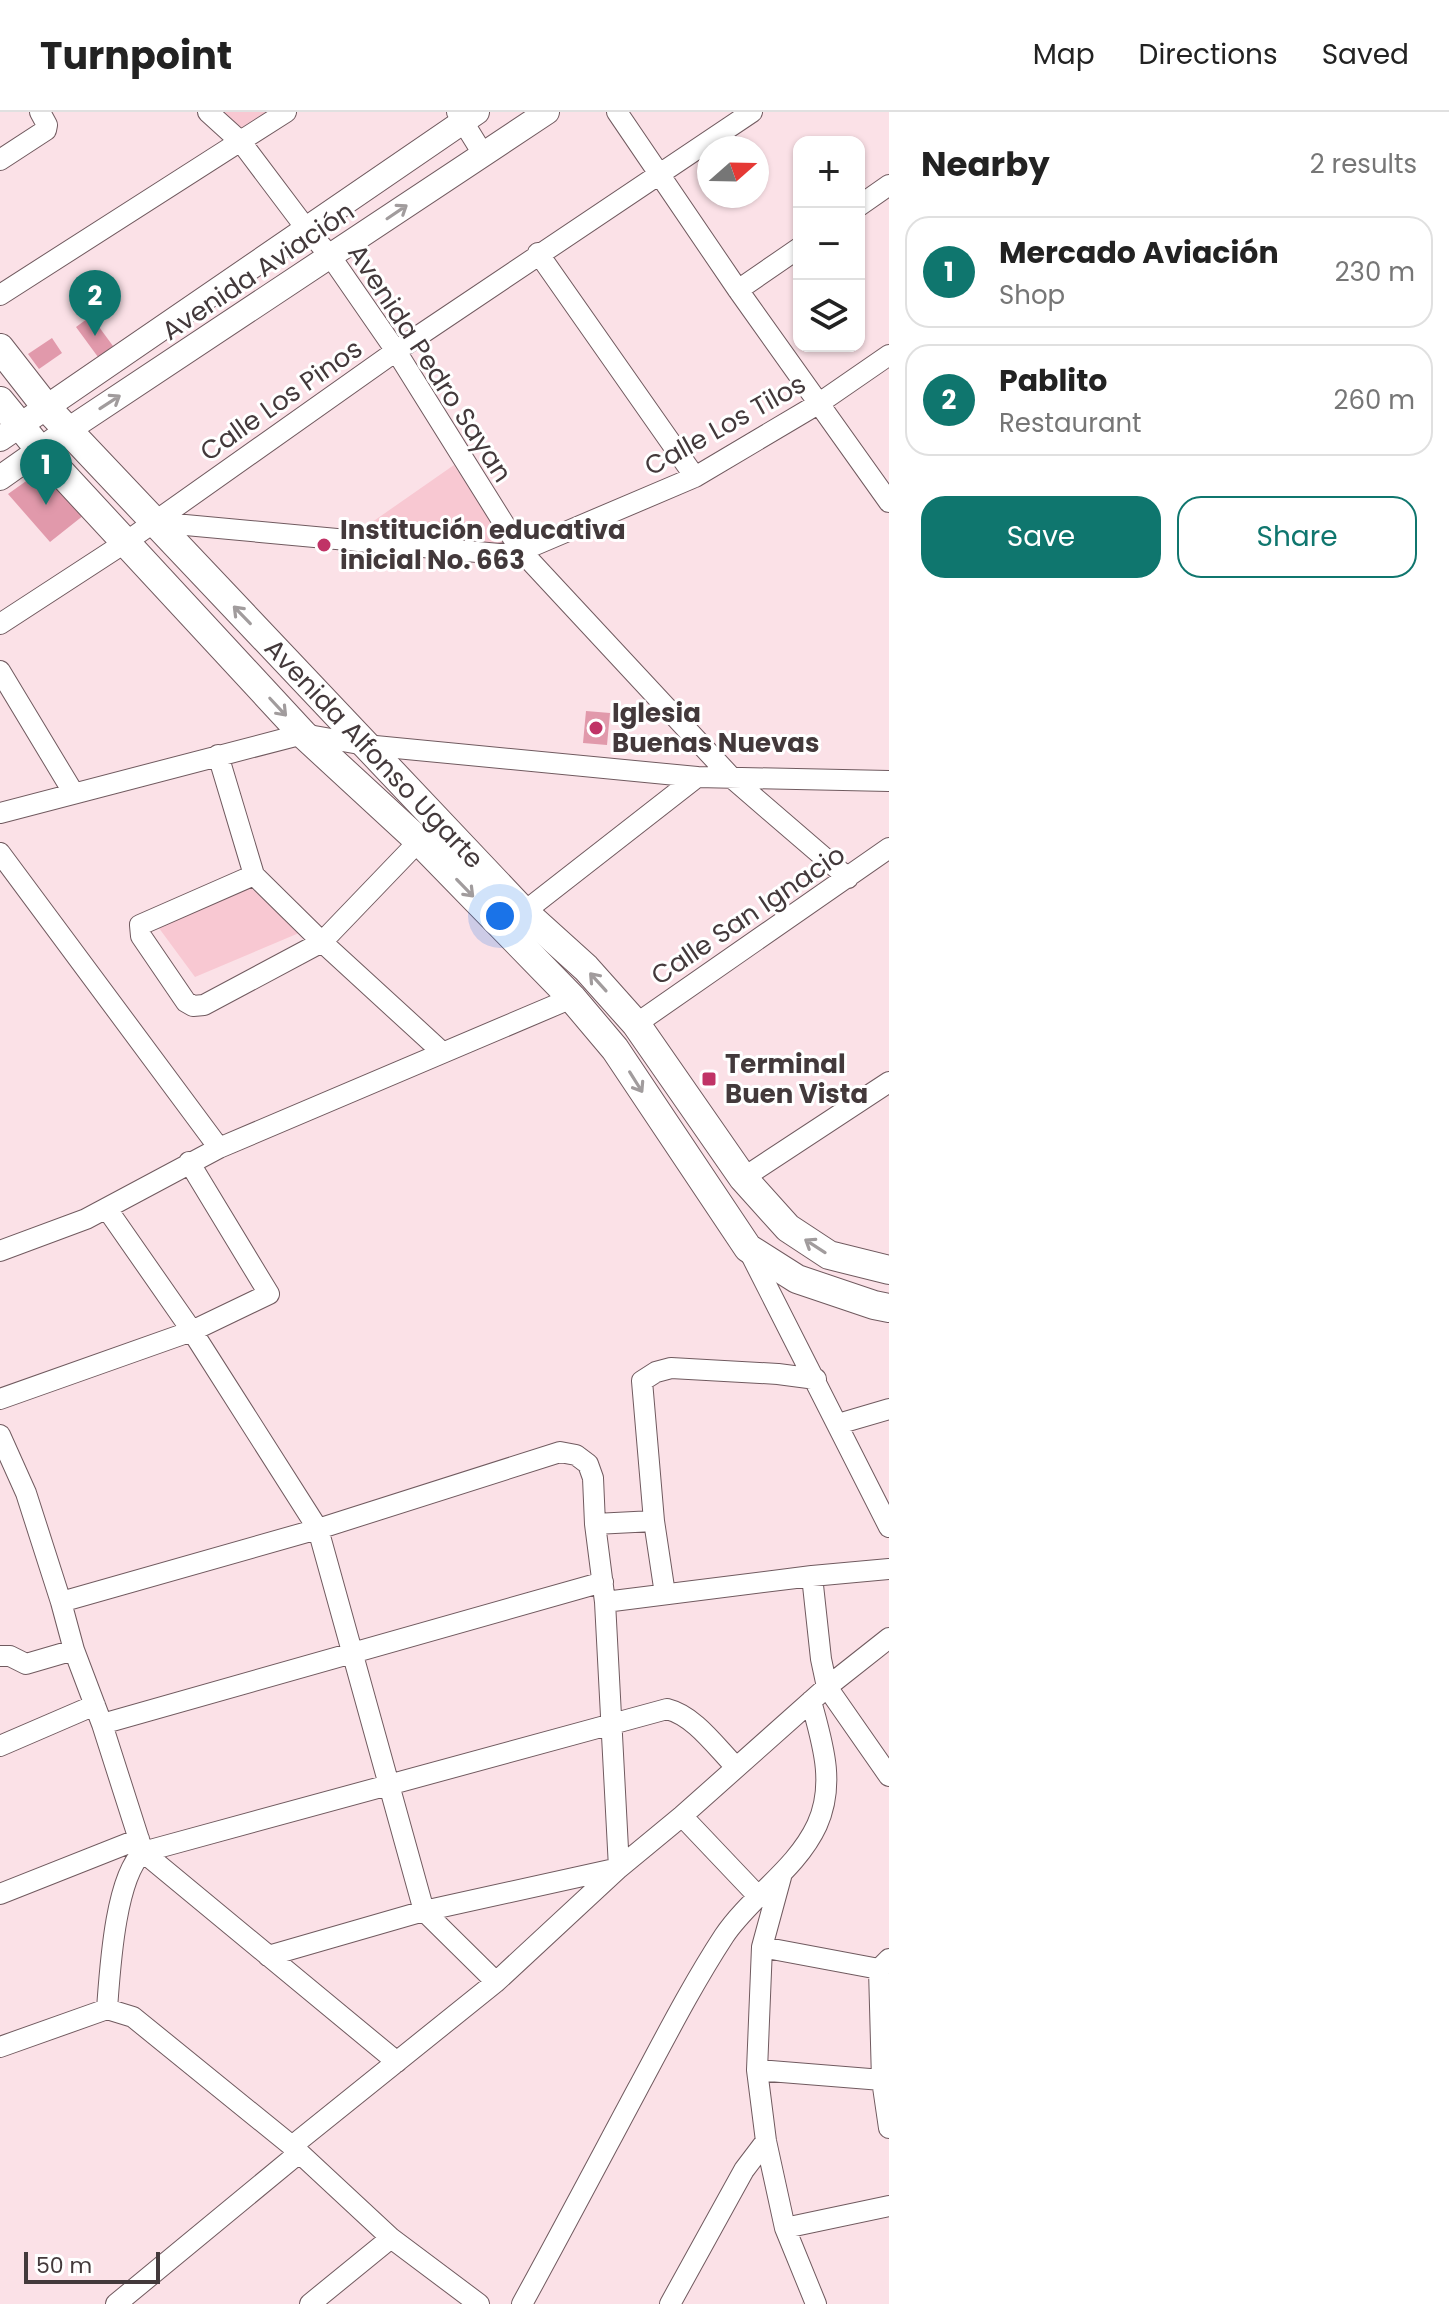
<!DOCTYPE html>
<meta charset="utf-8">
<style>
:root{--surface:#fff;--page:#f6f6f6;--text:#222;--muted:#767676;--line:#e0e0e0;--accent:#0f766e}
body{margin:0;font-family:Poppins,sans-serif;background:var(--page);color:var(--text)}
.controls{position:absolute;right:24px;top:24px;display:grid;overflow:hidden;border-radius:16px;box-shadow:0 2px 6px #0004}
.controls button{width:72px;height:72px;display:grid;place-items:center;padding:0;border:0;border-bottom:2px solid var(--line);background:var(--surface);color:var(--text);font:40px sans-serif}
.compass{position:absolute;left:697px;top:24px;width:72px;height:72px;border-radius:50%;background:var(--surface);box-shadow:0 2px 6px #0004;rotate:70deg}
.scale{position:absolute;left:24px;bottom:20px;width:136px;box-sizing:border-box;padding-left:8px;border:4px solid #43393b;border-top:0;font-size:22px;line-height:28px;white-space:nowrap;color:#43393b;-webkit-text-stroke:6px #fff;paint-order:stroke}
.you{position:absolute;left:500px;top:804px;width:28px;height:28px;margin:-20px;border:6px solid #fff;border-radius:50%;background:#1a73e8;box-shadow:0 0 0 12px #1a73e833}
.badge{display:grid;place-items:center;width:52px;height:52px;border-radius:50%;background:var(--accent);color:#fff;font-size:26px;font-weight:700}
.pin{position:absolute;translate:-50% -66px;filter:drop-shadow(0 2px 4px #0008)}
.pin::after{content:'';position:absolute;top:42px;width:28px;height:24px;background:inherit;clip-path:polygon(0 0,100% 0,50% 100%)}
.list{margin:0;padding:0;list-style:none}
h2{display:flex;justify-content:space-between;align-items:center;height:104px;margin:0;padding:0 32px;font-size:34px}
h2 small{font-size:26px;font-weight:400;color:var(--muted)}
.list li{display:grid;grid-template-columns:52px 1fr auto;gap:24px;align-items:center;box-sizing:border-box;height:112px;margin:0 16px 16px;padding:0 16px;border:2px solid var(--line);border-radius:24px}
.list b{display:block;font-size:30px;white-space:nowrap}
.list p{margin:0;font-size:26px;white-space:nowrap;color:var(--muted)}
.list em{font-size:26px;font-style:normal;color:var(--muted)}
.actions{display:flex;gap:16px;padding:24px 32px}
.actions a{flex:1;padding:18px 0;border:2px solid var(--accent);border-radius:24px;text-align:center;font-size:28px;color:var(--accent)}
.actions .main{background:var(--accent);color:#fff}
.icon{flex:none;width:44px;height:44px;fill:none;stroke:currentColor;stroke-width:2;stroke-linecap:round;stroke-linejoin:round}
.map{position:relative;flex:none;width:889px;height:2192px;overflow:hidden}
header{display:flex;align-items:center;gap:48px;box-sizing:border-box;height:112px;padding:0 40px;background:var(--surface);border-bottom:2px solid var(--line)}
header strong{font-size:38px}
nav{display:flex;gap:44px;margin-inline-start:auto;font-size:28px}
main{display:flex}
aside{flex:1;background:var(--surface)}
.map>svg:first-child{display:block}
.green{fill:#f8c8d2}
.building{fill:#e199ab}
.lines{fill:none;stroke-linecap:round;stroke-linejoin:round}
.minor-casing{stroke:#705a5f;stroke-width:22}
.tertiary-casing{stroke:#705a5f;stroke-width:26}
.secondary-casing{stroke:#705a5f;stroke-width:30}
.minor{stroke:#fff;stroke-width:20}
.tertiary{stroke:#fff;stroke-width:24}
.secondary{stroke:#fff;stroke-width:28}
.oneway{stroke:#a19c9d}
.poi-dot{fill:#c03366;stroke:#fff;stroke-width:3}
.labels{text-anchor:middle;stroke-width:6;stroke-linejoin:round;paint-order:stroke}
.street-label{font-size:26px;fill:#43393b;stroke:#fff}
.poi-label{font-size:26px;font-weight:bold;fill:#43393b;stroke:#fff;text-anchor:start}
</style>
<header>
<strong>Turnpoint</strong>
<nav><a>Map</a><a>Directions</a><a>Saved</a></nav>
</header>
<main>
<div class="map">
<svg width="889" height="2192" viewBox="0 0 889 2192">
<rect width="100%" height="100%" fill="#fbe1e7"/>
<path class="green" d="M218 0H267L235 22Z
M454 353 505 431 500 435 355 422Z
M251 776 299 821 195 865 153 808Z"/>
<path class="building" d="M91 204 113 234 98 245 76 215Z
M52 226 62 241 39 257 28 242Z
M43 357 84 403 50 430 8 382Z
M586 599 610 601 607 633 583 631Z"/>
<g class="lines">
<defs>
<path id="minor" d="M208 0 241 30 305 115 331 145 396 239 521 439 733 667 848 766
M457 0 483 42
M617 0 738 178 889 390
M0 48 46 18 47 13 40 0
M859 94 889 73
M538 141 695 365
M738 178 799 136
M0 183 286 0
M153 410 499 442 521 439 695 365 818 292 889 243
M0 512 126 430 396 239 752 0
M0 559 73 680
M218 643 254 763 322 830 442 940
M0 701 303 622 365 633 697 665 889 669
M0 741 219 1036
M254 763 140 813 141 824 186 890 193 894 204 893 322 830 419 729
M524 800 697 665
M636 912 889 736
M743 1066 889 970
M107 1097 192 1219 318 1417 424 1799 496 1870
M748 1137 889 1415
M0 1139 86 1107 219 1036 572 886
M0 1287 192 1219 269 1182 189 1050
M838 1312 889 1297
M0 1323 26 1381 61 1490 74 1538 102 1612 143 1740 397 1950
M595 1412 654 1409
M665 1482 654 1409 642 1269 656 1260 671 1256 778 1262 816 1267
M61 1490 318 1417 560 1340 576 1343 588 1352 593 1366 595 1412 605 1490 619 1756 496 1870 292 2034
M605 1490 812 1464 889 1457
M889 1526 827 1575 889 1664
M0 1544H10L26 1552 74 1538
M102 1612 603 1470
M0 1634 95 1593
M682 1704 757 1783
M0 1782 139 1727
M762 1835 781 1765
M268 1844 424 1799 619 1756 682 1704 827 1575 821 1547 812 1464
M889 1847 879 1857 882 1968 889 2016
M107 1897C110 1857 115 1766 143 1740L667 1597C695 1604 716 1635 736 1655
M0 1935 107 1897 133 1905 292 2034 391 2126 479 2192
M757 1958 882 1968
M785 2116 889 2094
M116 2192 299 2041
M310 2192 391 2126
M522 2192C561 2121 599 2049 637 1978 665 1926 692 1873 724 1824 751 1784 796 1758 817 1713 836 1671 822 1630 811 1589
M670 2192 744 2058 766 2029
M816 2192 785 2116 766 2029 757 1958 762 1835 879 1857"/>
<path id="tertiary" d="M0 327 477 0
M0 366 68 318 547 0"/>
<g id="secondary">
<path id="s1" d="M0 236 46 295 524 800 586 856 636 912 743 1066 788 1116 829 1143 889 1158"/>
<path d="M0 289 40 338 303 622 419 729 572 886 615 937 748 1136 797 1167 874 1193 889 1196"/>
</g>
</defs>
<use href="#minor" class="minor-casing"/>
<use href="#tertiary" class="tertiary-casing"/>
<use href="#secondary" class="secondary-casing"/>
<use href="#minor" class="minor"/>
<use href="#tertiary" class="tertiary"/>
<use href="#secondary" class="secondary"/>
</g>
<defs><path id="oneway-shaft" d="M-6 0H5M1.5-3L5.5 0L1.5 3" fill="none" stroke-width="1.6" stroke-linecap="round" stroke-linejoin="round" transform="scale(2)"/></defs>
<g class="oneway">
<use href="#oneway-shaft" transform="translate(397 100) rotate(-34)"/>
<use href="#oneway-shaft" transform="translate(110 290) rotate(-33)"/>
<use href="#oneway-shaft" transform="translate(242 503) rotate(-134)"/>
<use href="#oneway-shaft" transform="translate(278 595) rotate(47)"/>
<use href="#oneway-shaft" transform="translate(465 776) rotate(46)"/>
<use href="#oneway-shaft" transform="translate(598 870) rotate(-132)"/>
<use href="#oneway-shaft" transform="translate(636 970) rotate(58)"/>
<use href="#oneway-shaft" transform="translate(815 1134) rotate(-147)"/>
</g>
<g class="poi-dot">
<circle cx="324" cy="433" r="8"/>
<circle cx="596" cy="616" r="8"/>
<rect x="701" y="959" width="16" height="16" rx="4"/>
</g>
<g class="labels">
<g class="street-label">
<text transform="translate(258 159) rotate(-34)" y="9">Avenida Aviación</text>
<text transform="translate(430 251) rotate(57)" y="9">Avenida Pedro Sayan</text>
<text transform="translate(281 288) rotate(-35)" y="9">Calle Los Pinos</text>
<text transform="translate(725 313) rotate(-29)" y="9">Calle Los Tilos</text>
<text dy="9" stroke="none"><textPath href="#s1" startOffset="552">Avenida Alfonso Ugarte</textPath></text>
<text transform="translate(748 803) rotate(-34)" y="9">Calle San Ignacio</text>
</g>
<g class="poi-label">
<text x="340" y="427">Institución educativa<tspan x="340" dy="30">inicial No. 663</tspan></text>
<text x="612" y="610">Iglesia<tspan x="612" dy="30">Buenas Nuevas</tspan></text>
<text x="725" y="961">Terminal<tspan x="725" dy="30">Buen Vista</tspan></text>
</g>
</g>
</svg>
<div class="controls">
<button>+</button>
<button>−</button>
<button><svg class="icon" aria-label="layers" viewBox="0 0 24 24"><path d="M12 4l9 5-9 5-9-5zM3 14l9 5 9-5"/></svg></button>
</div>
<svg class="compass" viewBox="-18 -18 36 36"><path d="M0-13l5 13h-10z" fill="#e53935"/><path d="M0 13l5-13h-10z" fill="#767676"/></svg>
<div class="scale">50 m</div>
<div class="you"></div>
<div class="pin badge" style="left:46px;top:393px">1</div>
<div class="pin badge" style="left:95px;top:224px">2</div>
</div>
<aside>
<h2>Nearby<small>2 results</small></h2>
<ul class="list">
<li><span class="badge">1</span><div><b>Mercado Aviación</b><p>Shop</p></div><em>230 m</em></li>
<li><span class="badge">2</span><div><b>Pablito</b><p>Restaurant</p></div><em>260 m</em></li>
</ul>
<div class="actions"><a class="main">Save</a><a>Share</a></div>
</aside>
</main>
